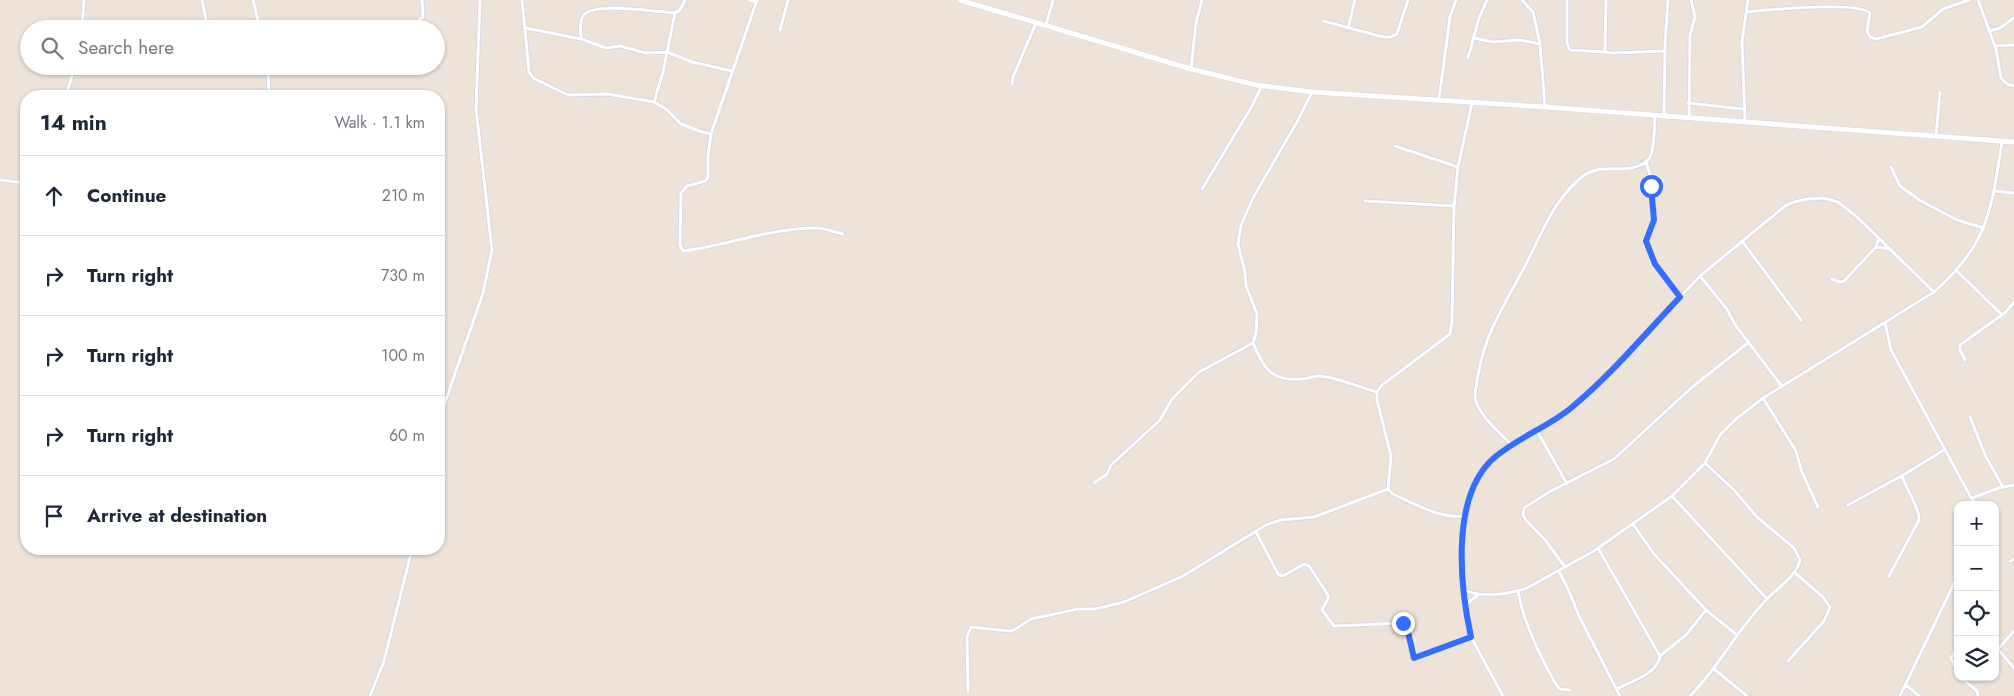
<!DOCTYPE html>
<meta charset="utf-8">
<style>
:root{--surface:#fff;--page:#f2f2f3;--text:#1f2937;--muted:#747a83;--line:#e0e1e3}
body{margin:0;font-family:Jost,sans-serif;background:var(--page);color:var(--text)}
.controls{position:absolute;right:15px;bottom:15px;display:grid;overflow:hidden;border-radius:10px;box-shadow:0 1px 4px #0004}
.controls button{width:45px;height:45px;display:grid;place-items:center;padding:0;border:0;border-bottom:1px solid var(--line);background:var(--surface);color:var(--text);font:25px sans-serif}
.stop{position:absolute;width:15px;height:15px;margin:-11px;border:4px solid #346dff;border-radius:50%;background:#fff}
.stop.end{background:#346dff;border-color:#fff;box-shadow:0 1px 5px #0008}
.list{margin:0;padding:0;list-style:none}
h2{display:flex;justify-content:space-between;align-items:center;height:65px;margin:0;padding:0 20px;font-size:21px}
h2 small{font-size:16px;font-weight:400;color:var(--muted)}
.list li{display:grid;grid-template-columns:32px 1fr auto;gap:15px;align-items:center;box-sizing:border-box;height:80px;padding:0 20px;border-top:1px solid var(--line)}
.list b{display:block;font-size:19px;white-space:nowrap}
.list em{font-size:16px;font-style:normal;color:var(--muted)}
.icon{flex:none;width:28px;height:28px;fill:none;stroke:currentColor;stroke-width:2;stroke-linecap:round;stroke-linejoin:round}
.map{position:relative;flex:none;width:2014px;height:696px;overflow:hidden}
.search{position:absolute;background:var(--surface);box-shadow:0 1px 4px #0004;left:20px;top:20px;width:425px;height:55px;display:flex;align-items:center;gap:12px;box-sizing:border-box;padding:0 18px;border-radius:28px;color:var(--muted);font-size:19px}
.panel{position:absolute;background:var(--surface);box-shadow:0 1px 4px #0004;left:20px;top:90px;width:425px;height:465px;border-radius:20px}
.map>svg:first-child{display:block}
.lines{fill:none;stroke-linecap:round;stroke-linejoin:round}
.minor-casing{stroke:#cfd5e4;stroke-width:4.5}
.secondary-casing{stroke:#cfd5e4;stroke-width:6}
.minor{stroke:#fff;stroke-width:3}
.secondary{stroke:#fff;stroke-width:5}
.route{stroke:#346dff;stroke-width:6}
</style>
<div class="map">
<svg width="2014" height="696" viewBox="0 0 2014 696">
<rect width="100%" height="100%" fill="#ede3d9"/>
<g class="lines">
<defs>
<path id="minor" d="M202 0 208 29
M253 0 260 29
M522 0 529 72 533 78 568 95 608 94 654 102 666 109 681 124 699 131 711 134
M749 0 756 2
M757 0 711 134 708 156V178L705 181 687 186 681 193 680 245 683 251C728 245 771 228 816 228 825 228 834 232 843 234
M1522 0 1533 12 1540 44 1545 107
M1567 0V43L1570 50 1605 52
M1606 0 1605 52 1612 53 1665 51
M1978 0 1996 49 2001 78 2007 84 2014 86
M1746 12C1767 10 1857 1 1870 13L1867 31 1870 37 1876 39 1922 27 1943 9 1969 0
M1323 21 1383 37H1390L1397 34 1408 0
M1046 25 1053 0
M526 28 581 39 606 48 620 46 646 53 667 52 692 62 732 71
M1348 28 1355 0
M82 29 84 0
M338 29 374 24 416 23 423 17 422 0
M780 30 788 0
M1989 31 2000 28 2014 18
M1474 38 1493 42 1520 40 1540 44
M581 39C581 32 579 22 583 16 592 1 658 12 675 13L680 10 685 0
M1995 46 2014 45
M1468 58 1479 18 1487 0
M220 66 221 71
M268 66 269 96
M1191 69 1196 23 1202 0
M1012 84 1013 77 1036 23
M66 96 75 66
M1439 99 1450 17 1456 0
M654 102 663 72 675 13
M1688 103 1743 109
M1664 116 1665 45 1668 0
M1689 118 1690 35 1695 17 1691 0
M1745 122 1742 41 1748 0
M1936 136 1940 92
M1395 146 1458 167
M1646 161 1651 178 1654 220 1646 241 1655 264 1680 297
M1891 167 1900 186 1921 201 1957 220 1984 228
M0 180 26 183
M1202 189 1252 106 1262 85
M1994 191 2014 193
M1365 201 1454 206
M1742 241 1801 320
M1876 247 1890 249
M1957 271 2002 315
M1700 276 1726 308 1736 326 1781 385
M1832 279 1840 282 1844 281 1876 247 1879 239
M1885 323 1891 350 1975 505
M1253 343C1264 367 1270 382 1301 379 1307 379 1314 376 1320 376 1339 378 1359 387 1377 392
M1965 360 1960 350V345L2006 312 2014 302
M1763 398 1796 451 1801 470 1818 507
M1970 417 1986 457 2003 487
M439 420 483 293 492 250 476 109 480 0
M1537 431 1567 484
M1512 445C1501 434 1476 413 1475 397 1475 390 1477 382 1478 375 1486 330 1506 303 1526 264 1543 231 1554 199 1583 176 1602 161 1630 177 1648 160 1655 153 1654 126 1655 116
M1094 483 1107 474 1111 465 1160 420 1172 399 1199 372 1253 343 1256 333 1257 314 1246 286 1245 272 1238 244 1241 225 1254 196 1297 122 1312 92
M1672 496 1767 599
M1972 498 1999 488 2014 485
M1848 505 1905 474 1944 450
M1466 516C1440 519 1417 505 1393 494L1388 489 1391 456 1377 400V392L1381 386 1450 334 1452 320 1454 206 1458 167 1472 103
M1633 524 1654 554 1706 610 1737 635
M1256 532 1278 574 1283 576 1304 564 1309 566 1328 595V599L1322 610 1334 626 1403 623 1407 628 1414 658 1471 637
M1598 548 1660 656C1659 673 1630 682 1617 689
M2010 561 2014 559
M1565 567 1546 541 1526 520 1523 515 1524 508 1549 492 1614 459 1691 388 1749 342
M1559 571 1569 591 1579 616 1620 696
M1889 576 1919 520C1920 509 1906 488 1902 476
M1463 589C1480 599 1509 594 1527 588L1594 551 1672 496 1705 463 1720 435 1736 419 1763 398 1934 292C1989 244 1991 210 2002 142
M1518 591C1524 625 1540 657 1557 686L1560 689 1570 690
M1465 605 1478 595
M2014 631 1998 649 2014 668
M1958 646 1951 658 1958 674
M1660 656 1686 635 1706 610
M1788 661 1824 621 1830 607 1823 597 1794 572
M1714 669 1747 696
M1960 677 1977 691 1978 696
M1906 685 1919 696
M968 691 967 637 971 627 1009 631 1014 630 1031 619 1078 609H1095L1124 602 1183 576 1266 525 1281 520 1314 517 1388 489
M370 696 384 661 412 549
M1503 696 1471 637 1464 605 1462 574 1463 531 1473 489 1477 479 1493 459 1509 446 1559 418 1572 407 1599 382 1700 276 1785 206 1794 202 1808 199 1823 198 1838 202 1856 216 1934 292
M1690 696C1719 667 1738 628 1768 598 1778 588 1797 575 1800 560L1794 548 1757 517 1734 490 1705 463
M1900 696 1958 575"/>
<path id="secondary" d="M960 0 1191 69 1256 85 1312 92 1545 107 2014 142"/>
</defs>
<use href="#minor" class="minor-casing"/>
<use href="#secondary" class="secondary-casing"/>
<use href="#minor" class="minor"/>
<use href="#secondary" class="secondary"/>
</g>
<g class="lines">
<path class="route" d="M1403 623 1407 628 1414 658 1471 637C1460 586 1450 495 1495 457 1519 437 1548 427 1571 408 1611 375 1645 334 1680 297L1655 264 1646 241 1654 220 1651 186"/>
</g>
</svg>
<div class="controls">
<button>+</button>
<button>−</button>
<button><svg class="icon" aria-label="locate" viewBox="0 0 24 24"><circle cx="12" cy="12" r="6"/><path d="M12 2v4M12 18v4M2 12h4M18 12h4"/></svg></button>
<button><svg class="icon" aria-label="layers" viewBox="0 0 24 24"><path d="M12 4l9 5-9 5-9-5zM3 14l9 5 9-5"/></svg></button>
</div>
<div class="stop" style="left:1651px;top:186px"></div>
<div class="stop end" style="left:1403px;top:623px"></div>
<div class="search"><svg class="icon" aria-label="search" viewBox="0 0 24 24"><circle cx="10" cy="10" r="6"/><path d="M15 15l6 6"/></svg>Search here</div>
<section class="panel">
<h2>14 min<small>Walk · 1.1 km</small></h2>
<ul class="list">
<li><svg class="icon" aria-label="ahead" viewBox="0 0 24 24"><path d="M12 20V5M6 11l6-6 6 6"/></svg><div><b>Continue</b></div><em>210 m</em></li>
<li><svg class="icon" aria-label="right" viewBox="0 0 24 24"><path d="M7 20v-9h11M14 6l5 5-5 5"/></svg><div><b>Turn right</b></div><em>730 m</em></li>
<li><svg class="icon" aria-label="right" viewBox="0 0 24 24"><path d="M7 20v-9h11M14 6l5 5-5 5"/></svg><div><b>Turn right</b></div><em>100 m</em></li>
<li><svg class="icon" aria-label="right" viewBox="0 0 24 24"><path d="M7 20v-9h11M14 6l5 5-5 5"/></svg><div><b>Turn right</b></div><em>60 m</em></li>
<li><svg class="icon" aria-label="arrive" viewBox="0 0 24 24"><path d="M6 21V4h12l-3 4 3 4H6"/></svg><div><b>Arrive at destination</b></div></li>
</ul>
</section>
</div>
